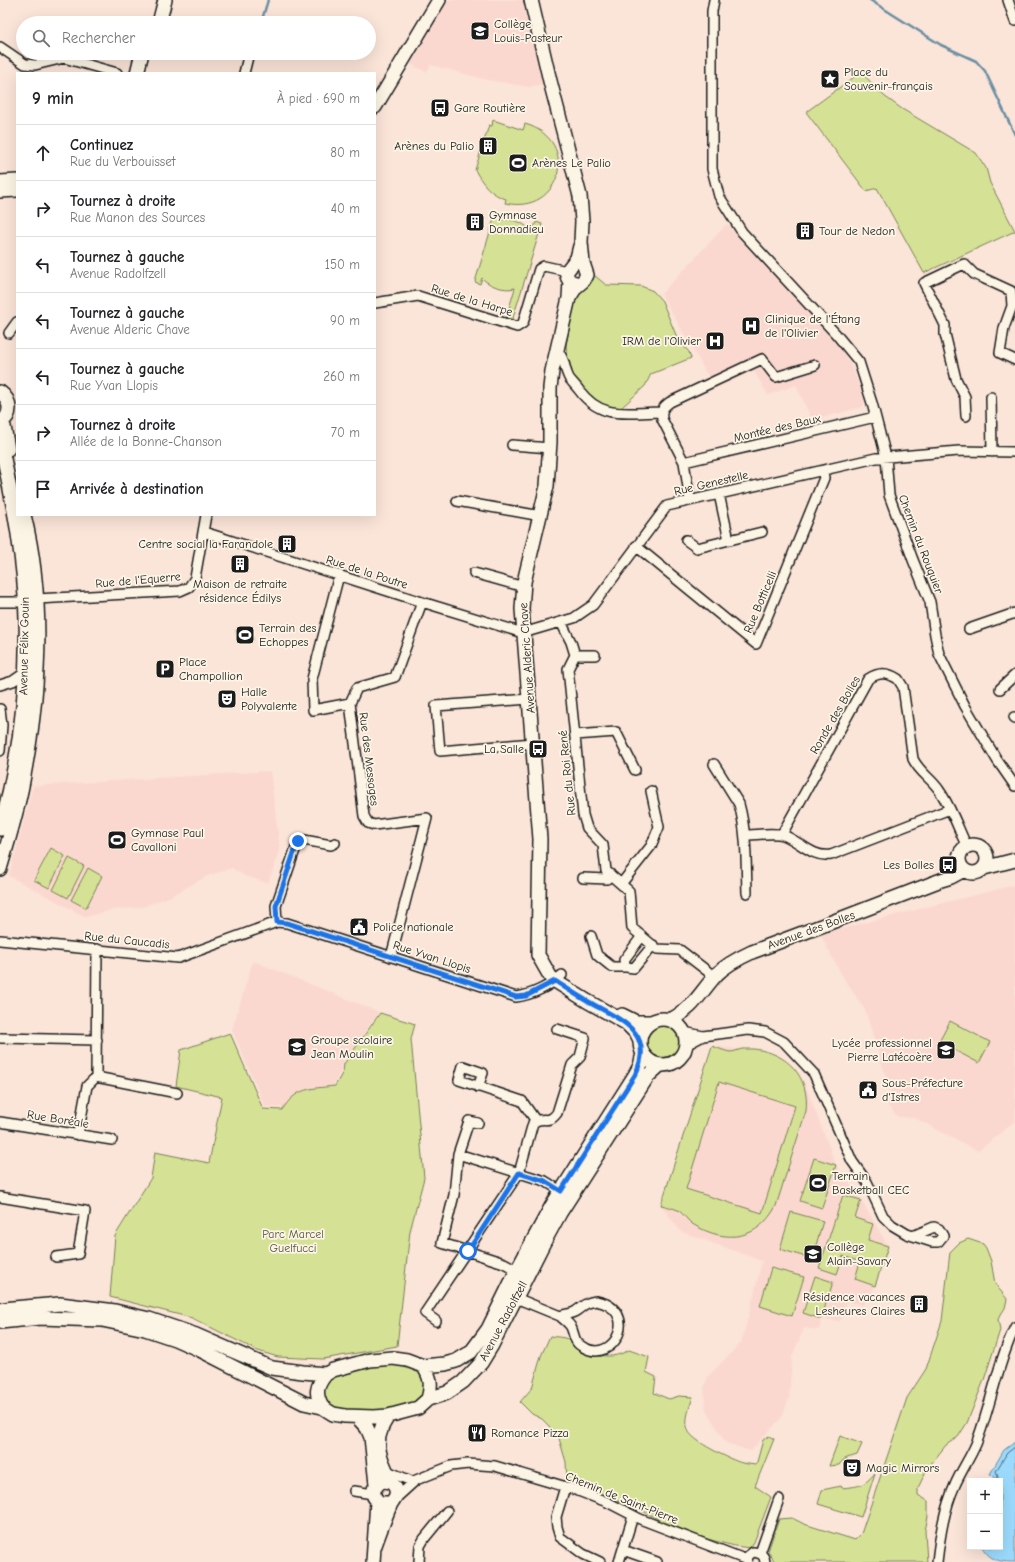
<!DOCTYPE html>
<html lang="fr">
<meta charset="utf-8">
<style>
:root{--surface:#fff;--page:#f2f2f2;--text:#202124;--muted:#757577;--line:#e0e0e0}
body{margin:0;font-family:"Comic Neue",sans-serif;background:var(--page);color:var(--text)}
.controls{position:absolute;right:12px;bottom:12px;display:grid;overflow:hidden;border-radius:0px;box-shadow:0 4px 16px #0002}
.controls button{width:36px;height:36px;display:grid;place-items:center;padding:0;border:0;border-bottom:1px solid var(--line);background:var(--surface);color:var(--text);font:20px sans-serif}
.stop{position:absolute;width:12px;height:12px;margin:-9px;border:3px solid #1a73e8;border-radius:50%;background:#fff}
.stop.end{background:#1a73e8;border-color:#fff;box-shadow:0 1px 4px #0008}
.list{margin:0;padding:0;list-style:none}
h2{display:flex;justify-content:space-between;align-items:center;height:52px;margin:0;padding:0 16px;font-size:17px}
h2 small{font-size:13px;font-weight:400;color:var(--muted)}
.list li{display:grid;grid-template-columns:26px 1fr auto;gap:12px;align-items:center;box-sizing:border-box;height:56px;padding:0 16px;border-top:1px solid var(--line)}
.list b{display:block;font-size:15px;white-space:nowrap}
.list p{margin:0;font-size:13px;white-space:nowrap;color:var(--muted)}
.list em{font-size:13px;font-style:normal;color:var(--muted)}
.icon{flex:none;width:22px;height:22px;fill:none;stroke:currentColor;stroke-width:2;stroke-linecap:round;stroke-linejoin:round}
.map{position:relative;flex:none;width:1015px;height:1562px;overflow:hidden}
.search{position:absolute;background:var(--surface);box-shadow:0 4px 16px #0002;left:16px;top:16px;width:360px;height:44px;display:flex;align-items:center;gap:10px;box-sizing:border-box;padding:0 14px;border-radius:22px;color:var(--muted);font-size:15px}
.panel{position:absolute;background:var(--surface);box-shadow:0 4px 16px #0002;left:16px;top:72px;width:360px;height:444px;border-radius:0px}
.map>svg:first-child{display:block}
.built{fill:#fbd8cf}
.green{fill:#d5e295;stroke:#787f58;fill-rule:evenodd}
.water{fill:#9cdafd;stroke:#698ea3}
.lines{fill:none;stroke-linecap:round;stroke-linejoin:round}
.shore{stroke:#4f6876;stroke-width:1}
.stream{stroke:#698ea3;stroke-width:2.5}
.street-casing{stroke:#1c1c1c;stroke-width:12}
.secondary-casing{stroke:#1c1c1c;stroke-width:16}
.street{stroke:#fcf5e5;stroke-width:9}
.secondary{stroke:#fcf5e5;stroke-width:13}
.route{stroke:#1a73e8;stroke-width:5}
.labels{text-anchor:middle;stroke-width:3.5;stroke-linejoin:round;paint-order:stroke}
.poi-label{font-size:12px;fill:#1c1c1c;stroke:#fcf5e5;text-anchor:start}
.street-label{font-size:12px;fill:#1c1c1c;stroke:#fcf5e5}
.park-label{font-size:12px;fill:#545740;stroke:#fcf5e5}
</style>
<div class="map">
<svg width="1015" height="1562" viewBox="0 0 1015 1562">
<rect width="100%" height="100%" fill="#fbe4d8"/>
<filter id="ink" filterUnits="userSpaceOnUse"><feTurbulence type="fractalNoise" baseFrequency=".025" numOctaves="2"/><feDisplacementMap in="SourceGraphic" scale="8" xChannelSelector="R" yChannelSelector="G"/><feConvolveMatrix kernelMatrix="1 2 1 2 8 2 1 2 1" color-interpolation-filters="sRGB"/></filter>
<g filter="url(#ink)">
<path class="built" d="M447 0H525L545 83 529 87 488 80 431 65 426 72 409 63Z
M727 224 834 338 845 354 854 372 862 392 864 402 863 407 812 420 796 385 768 395 754 371 715 388 661 294Z
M270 771 280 850 268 883 245 876 232 868 207 876 169 897 142 907 111 910 86 917 9 876 33 786Z
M1015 885V1121L978 1151 915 1118 898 1117 888 1106 890 1089 865 1010 843 977 820 934Z
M253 961 379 1012 343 1063 341 1072 320 1109 265 1107 232 1030Z
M712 1046 769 1053 804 1082 836 1165 861 1200 888 1246 875 1286 863 1305 847 1301 840 1321 821 1319 819 1330 804 1328 792 1357 789 1398 782 1417 750 1451 726 1443 706 1410 704 1388 708 1376 741 1343 750 1311 762 1261 680 1231 661 1205Z"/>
<path class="green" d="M861 72 884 96 902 109 976 153 986 168 990 183 1015 231 924 273 877 188 866 191 806 112Z
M493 120 523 130 525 124C581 140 562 216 505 203L506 199C490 194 483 184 475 170L489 125 492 126Z
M496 212 503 214 501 220C512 218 527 223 532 233L536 222 542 224 512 321 506 319 515 288C505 291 489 286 482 278L480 284 475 282Z
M594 275 606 285 641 286 653 291 662 301 678 340 689 352 691 358 651 374 645 386 621 408 600 404 592 399 574 380 568 362 566 345 574 302 588 278Z
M252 629 253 640 237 641 236 630Z
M51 848 65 856 49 888 34 880Z
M69 858 84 866 68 898 53 890Z
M88 868 102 876 86 908 71 900Z
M380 1013 415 1024 411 1039 424 1178 410 1231 397 1346 323 1359 278 1357 258 1351 192 1318 110 1297 115 1236 151 1178 155 1152 209 1163 222 1097 176 1086 181 1050 230 1033 263 1109 282 1110C297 1087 309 1089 335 1086L343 1072 344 1064Z
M950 1021 990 1042 979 1063 939 1042Z
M662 1025C700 1031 668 1079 648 1052 639 1040 649 1028 662 1025Z
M712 1046C718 1048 724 1051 730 1052 734 1052 738 1050 742 1049 745 1049 750 1049 754 1049 788 1053 810 1077 806 1111L776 1206C758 1240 727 1244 694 1225 688 1222 684 1214 678 1210 673 1208 666 1206 661 1205ZM719 1082 795 1106 762 1213 686 1189Z
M814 1158 836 1165 822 1208 800 1201Z
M843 1195 861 1200 855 1218 873 1224 868 1240 888 1246 875 1286 855 1279 860 1262 843 1256 837 1274 819 1268Z
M791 1212 823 1221 812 1259 780 1249Z
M968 1239 983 1244 986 1248 991 1261 995 1284 1007 1299 1005 1308 998 1319 1000 1330 984 1380 967 1423 958 1437 946 1445 927 1469 918 1488V1495L928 1501V1516L925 1531 927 1562H775L768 1551 779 1519 792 1518 804 1524 855 1540 861 1534 907 1398 926 1369 942 1321 950 1252 959 1243Z
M771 1268 804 1277 792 1316 760 1306Z
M815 1276 833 1282 821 1319 803 1313Z
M550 1336C556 1337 563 1337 568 1339 589 1351 605 1364 629 1350L649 1357 646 1372 656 1377 654 1393 669 1399 679 1396 693 1397C690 1406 684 1420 688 1430 691 1441 731 1460 742 1463 746 1464 751 1464 755 1465L757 1462 763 1440 769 1436 774 1439 755 1486 771 1497 754 1542 750 1548 735 1546 703 1538 663 1522 634 1506 628 1501 605 1499 583 1493 567 1481 566 1462 558 1435 542 1419 532 1414 520 1402 532 1388 541 1356Z
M392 1363 415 1367 429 1381 420 1403 388 1412H345L326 1405 321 1387 329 1378 361 1368Z
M840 1436 862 1444 857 1455C849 1458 844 1457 839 1465L829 1466Z
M875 1473 861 1517 818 1504 822 1490 841 1486 842 1488C859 1486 863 1487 875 1473Z"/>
<path class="water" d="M1015 1442V1562C1001 1562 990 1561 982 1547H1000V1481H993L995 1477 990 1474 1004 1450Z"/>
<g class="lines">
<path class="shore" d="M997 1481 998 1476 996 1471 1007 1453 1015 1447"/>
<path class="stream" d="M870 0 941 45 976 61 985 71 1015 135
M261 23 268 0"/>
<defs>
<path id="street" d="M714 0 712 11V169L719 196 742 232 836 334 859 362 872 403 886 457 889 495 913 560 930 602 935 635 939 654 965 706 997 760 1015 786
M1008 0 1015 21
M0 47 25 64 35 65 64 58 117 73
M244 73 249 53
M375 303 418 296 517 327 523 323 539 269 544 266 567 271
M9 333 17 322
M557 350C567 361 563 367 569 378 572 382 576 386 579 390 602 421 627 412 661 412
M991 397 992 452
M966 416 965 397 956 379 945 334V325L924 283 964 264 974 274 1011 291 1012 306 1004 328 1000 353 1015 360
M512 445 550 448
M684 462 875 417
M719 494 729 540
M690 500 684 462 662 419C661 410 663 407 670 402L762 359 776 377 815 365
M457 501 541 516
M204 532 422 602 523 633 574 618 593 605 667 506 876 458 959 451 1015 452
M686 540 697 548 762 532
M636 546 756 644 824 478 823 471
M474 573 524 587
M339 575 312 679 313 710 350 703
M37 599 180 591 189 587 195 578 206 515
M0 602H25
M561 622 571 642 575 655 568 669 583 815 587 828 603 845 606 871 629 891 632 928 657 949 680 950 715 977
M969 629 1015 613
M575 655H595
M0 685 13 681 26 672
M1000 689 1015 675
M529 699 436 706 440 751 533 743
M0 709 2 725 0 751
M1014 717 1015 718
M575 735 616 732 635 770
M714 764 739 804C747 833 746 863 747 893
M782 834 868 679C879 672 887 672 898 679L903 687 913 759C920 773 931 778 939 790 951 807 958 828 967 847
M745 835C755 835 775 832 783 835 800 841 812 858 831 855L950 809
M583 878 607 879 610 874
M621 884 651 846 659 827 651 791
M277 922 276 906 298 841 304 840 331 845 335 843
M591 936 597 955 612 967H626
M642 936 624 960 626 967 634 968 653 945
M0 940 178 958 277 922 287 923 516 997C532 995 550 986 562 975
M391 957 427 818 374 825 368 823 364 816 350 703 357 688 395 677 422 602
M684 1032 703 1036
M0 1038 97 1040
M686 1045 703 1036 748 1030 765 1032 784 1042 814 1074 852 1161 867 1182 883 1216 892 1225 907 1234 932 1242H938L943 1236 939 1229 934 1227 913 1236
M96 1077 177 1093
M478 1087 483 1073 463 1066 459 1080 522 1101 536 1121
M536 1121C545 1117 549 1124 557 1113L572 1065 580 1057 585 1038 557 1029
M0 1122 112 1140
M478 1123 469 1121 458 1154 454 1195 442 1243 504 1263 517 1270
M78 1135 87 1086 96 1077 97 949
M458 1154 545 1181 561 1191
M0 1197 85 1211 78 1254 56 1257
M516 1298 560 1316
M596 1301C641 1309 615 1366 583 1347 573 1342 575 1335 571 1327 569 1323 563 1319 560 1316 565 1314 572 1314 576 1311 585 1305 584 1303 596 1301Z
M436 1321 425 1313 519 1173 533 1123 536 1121
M387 1471 409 1480
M565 1487 556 1517 557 1527 560 1537 583 1554 600 1562
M354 1491 373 1494
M394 1500 416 1480 451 1466 468 1464 495 1466 573 1489 607 1502 640 1519 747 1560
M623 1550 657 1562
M760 1553 779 1499
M419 1562 420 1546 424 1539 447 1511
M619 1562 633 1516
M747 1562 748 1556 753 1552C760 1553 764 1554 765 1562
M937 1562C940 1536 944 1509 955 1485 961 1471 970 1458 976 1444 991 1406 997 1364 1015 1327"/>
<path id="secondary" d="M531 0 550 81 580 196 582 221 581 242 583 263 587 275 583 281 576 287 569 298
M159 23 165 0
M137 73 142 53
M375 107 439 0
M0 182 17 181
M0 191 17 190
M570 281 569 298 552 371 550 388V442L547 486 524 582 522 609 540 839 538 955 550 976 555 981 587 1001 626 1023 637 1034 640 1040
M576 283C569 282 566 278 567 271L577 258 580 246
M0 392C11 400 13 415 0 423
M3 421 8 449
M0 439C12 498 25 559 26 619 28 690 19 761 0 829
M959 859a14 14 0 1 1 28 0a14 14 0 1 1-28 0Z
M984 868 1015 860
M0 869C9 838 19 807 24 775 40 690 45 600 24 515
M622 1015 636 1022H650
M640 1042a23 23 0 1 1 46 0a23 23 0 1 1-46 0Z
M670 1020C695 1008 700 992 717 974 727 964 739 958 752 952L845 917 941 880 951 877 964 870
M0 1310 13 1308 60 1304 115 1311 149 1319 196 1335 272 1368 303 1372 326 1374 333 1370 370 1360 393 1358 407 1360 423 1366 445 1364 456 1361 471 1352 488 1329 517 1270 551 1207 635 1075 640 1066 643 1053
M0 1322 40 1318 102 1320 145 1329 175 1339 200 1350 304 1403 322 1407 333 1414 345 1416 374 1417 388 1416 418 1408 428 1399 447 1393 463 1382 481 1363 492 1345 543 1244 560 1213 648 1076 660 1065
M423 1366C431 1377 432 1385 428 1399
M322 1407C315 1394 316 1386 326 1374
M388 1416C386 1420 382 1425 381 1430 373 1448 385 1467 392 1483
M357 1417 367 1428 371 1437 376 1484
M374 1548C379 1534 384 1520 390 1506 391 1502 395 1499 396 1495 398 1485 389 1479 380 1482L374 1489V1497L380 1503H391
M373 1562 377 1501"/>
</defs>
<use href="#street" class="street-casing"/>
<use href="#secondary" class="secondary-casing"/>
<use href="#street" class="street"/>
<use href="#secondary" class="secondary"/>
</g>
</g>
<g class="lines" filter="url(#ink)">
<path class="route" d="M298 841 276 906 277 922 287 923 516 997 526 996 555 981C566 988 576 995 587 1001 618 1019 657 1031 635 1075L561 1191 545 1181 519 1173 468 1251"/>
</g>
<defs>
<symbol id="school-square" viewBox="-11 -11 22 22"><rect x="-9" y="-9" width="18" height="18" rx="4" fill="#1c1c1c" stroke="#fcf5e5"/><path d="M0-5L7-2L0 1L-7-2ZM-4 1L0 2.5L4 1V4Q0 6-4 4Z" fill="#fff"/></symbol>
<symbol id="sight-square" viewBox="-11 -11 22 22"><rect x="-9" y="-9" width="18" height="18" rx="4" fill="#1c1c1c" stroke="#fcf5e5"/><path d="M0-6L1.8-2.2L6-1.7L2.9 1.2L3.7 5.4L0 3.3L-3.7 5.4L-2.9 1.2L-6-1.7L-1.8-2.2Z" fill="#fff"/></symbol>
<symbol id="bus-square" viewBox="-11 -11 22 22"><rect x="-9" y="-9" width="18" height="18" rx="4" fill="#1c1c1c" stroke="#fcf5e5"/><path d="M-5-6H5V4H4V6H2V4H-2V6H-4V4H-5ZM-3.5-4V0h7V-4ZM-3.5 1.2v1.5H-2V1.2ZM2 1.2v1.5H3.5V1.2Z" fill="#fff"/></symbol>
<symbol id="building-square" viewBox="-11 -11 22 22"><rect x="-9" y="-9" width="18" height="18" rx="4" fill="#1c1c1c" stroke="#fcf5e5"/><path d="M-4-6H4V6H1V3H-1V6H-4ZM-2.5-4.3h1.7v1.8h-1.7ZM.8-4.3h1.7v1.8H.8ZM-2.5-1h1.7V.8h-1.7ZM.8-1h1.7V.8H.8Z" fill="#fff"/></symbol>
<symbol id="stadium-square" viewBox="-11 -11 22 22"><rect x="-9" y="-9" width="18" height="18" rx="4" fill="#1c1c1c" stroke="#fcf5e5"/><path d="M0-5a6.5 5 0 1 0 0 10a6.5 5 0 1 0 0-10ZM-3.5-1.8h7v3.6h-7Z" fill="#fff"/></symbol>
<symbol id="hospital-square" viewBox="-11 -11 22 22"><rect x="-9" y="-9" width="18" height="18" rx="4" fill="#1c1c1c" stroke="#fcf5e5"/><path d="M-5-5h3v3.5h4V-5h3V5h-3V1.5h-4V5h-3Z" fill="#fff"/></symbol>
<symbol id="parking-square" viewBox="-11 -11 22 22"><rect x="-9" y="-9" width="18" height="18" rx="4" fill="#1c1c1c" stroke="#fcf5e5"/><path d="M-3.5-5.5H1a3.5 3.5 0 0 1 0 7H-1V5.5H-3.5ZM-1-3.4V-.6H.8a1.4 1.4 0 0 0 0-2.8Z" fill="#fff"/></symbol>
<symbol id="theatre-square" viewBox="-11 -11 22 22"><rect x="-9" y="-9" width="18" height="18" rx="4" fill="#1c1c1c" stroke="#fcf5e5"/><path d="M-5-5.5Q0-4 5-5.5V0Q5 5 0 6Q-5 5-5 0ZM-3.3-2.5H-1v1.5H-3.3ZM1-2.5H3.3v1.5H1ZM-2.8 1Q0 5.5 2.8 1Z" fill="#fff"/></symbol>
<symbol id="civic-square" viewBox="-11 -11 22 22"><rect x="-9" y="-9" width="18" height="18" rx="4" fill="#1c1c1c" stroke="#fcf5e5"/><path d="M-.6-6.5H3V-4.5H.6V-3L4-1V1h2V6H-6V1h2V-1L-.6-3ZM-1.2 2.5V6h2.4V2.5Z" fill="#fff"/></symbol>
<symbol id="restaurant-square" viewBox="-11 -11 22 22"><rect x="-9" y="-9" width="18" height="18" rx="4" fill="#1c1c1c" stroke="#fcf5e5"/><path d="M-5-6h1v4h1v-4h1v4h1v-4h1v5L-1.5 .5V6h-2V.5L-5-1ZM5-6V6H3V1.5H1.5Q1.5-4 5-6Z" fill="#fff"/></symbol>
</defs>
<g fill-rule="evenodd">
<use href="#school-square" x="469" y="20" width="22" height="22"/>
<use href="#sight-square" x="819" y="68" width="22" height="22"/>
<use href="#bus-square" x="429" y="97" width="22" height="22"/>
<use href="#building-square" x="477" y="135" width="22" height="22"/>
<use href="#stadium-square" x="507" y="152" width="22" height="22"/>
<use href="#building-square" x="464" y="211" width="22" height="22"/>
<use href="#building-square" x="794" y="220" width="22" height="22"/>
<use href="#hospital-square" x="740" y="315" width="22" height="22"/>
<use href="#hospital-square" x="704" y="330" width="22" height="22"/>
<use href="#building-square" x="276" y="533" width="22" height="22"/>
<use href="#building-square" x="229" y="553" width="22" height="22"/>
<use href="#stadium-square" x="234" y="624" width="22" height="22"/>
<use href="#parking-square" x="154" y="658" width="22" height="22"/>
<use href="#theatre-square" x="216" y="688" width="22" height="22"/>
<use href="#bus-square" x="527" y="738" width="22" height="22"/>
<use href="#stadium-square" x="106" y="829" width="22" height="22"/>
<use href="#bus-square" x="937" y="854" width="22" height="22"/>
<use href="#civic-square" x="348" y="916" width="22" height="22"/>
<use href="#school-square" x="286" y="1036" width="22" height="22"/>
<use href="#school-square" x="935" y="1039" width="22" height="22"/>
<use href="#civic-square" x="857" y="1079" width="22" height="22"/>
<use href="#stadium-square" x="807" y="1172" width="22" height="22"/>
<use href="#school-square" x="802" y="1243" width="22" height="22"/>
<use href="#building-square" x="908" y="1293" width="22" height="22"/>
<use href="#restaurant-square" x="466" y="1422" width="22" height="22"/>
<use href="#theatre-square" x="841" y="1457" width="22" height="22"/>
</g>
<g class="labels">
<g class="poi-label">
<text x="494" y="28">Collège<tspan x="494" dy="14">Louis-Pasteur</tspan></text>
<text x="844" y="76">Place du<tspan x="844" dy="14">Souvenir-français</tspan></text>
<text x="454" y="112">Gare Routière</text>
<text x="474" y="150" text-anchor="end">Arènes du Palio</text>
<text x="532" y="167">Arènes Le Palio</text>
<text x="489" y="219">Gymnase<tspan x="489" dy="14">Donnadieu</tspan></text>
<text x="819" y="235">Tour de Nedon</text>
<text x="765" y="323">Clinique de l'Étang<tspan x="765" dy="14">de l'Olivier</tspan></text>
<text x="701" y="345" text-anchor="end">IRM de l'Olivier</text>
<text x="273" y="548" text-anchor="end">Centre social la Farandole</text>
<text x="240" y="588" text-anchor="middle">Maison de retraite<tspan x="240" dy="14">résidence Édilys</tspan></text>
<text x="259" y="632">Terrain des<tspan x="259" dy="14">Echoppes</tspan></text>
<text x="179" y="666">Place<tspan x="179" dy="14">Champollion</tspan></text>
<text x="241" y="696">Halle<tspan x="241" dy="14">Polyvalente</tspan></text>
<text x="524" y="753" text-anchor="end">La Salle</text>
<text x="131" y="837">Gymnase Paul<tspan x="131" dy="14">Cavalloni</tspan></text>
<text x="934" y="869" text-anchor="end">Les Bolles</text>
<text x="373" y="931">Police nationale</text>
<text x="311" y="1044">Groupe scolaire<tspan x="311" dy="14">Jean Moulin</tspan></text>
<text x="932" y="1047" text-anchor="end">Lycée professionnel<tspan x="932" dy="14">Pierre Latécoère</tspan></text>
<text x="882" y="1087">Sous-Préfecture<tspan x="882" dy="14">d'Istres</tspan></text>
<text x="832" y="1180">Terrain<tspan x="832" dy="14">Basketball CEC</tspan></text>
<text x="827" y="1251">Collège<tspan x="827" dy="14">Alain-Savary</tspan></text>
<text x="905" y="1301" text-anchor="end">Résidence vacances<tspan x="905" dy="14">Lesheures Claires</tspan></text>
<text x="491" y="1437">Romance Pizza</text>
<text x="866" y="1472">Magic Mirrors</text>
</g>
<g class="street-label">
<text transform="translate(472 300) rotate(17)" y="4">Rue de la Harpe</text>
<text transform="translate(777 428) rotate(-13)" y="4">Montée des Baux</text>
<text transform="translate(711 483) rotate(-13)" y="4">Rue Genestelle</text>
<text transform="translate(921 544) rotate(69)" y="4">Chemin du Rouquier</text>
<text transform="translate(367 572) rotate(18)" y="4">Rue de la Poutre</text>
<text transform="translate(138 580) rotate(-5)" y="4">Rue de l'Equerre</text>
<text transform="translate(760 602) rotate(-67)" y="4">Rue Botticelli</text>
<text transform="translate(24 646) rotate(-89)" y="4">Avenue Félix Gouin</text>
<text transform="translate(527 658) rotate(-94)" y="4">Avenue Alderic Chave</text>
<text transform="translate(835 715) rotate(-60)" y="4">Ronde des Bolles</text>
<text transform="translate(369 759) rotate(83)" y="4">Rue des Messages</text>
<text transform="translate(567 773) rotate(-96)" y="4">Rue du Roi René</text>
<text transform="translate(811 930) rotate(-20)" y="4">Avenue des Bolles</text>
<text transform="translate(127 940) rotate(6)" y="4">Rue du Caucadis</text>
<text transform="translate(432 957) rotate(18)" y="4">Rue Yvan Llopis</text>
<text transform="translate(58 1119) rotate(9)" y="4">Rue Boréale</text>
<text transform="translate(503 1321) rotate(-62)" y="4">Avenue Radolfzell</text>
<text transform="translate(622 1498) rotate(22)" y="4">Chemin de Saint-Pierre</text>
</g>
<g class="park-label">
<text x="293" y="1238">Parc Marcel<tspan x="293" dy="14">Guelfucci</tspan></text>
</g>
</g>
</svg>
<div class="controls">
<button>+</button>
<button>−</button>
</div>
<div class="stop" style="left:468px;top:1251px"></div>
<div class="stop end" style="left:298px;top:841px"></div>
<div class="search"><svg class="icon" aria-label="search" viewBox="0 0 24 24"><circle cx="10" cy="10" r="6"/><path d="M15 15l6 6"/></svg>Rechercher</div>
<section class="panel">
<h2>9 min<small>À pied · 690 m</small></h2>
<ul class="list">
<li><svg class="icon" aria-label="ahead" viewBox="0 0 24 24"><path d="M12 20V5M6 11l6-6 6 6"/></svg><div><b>Continuez</b><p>Rue du Verbouisset</p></div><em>80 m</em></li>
<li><svg class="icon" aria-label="right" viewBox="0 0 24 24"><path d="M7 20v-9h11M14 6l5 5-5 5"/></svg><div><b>Tournez à droite</b><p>Rue Manon des Sources</p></div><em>40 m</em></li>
<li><svg class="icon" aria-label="left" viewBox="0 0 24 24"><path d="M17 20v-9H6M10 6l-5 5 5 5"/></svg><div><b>Tournez à gauche</b><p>Avenue Radolfzell</p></div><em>150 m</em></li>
<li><svg class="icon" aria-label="left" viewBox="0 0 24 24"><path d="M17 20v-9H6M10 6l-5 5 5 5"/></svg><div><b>Tournez à gauche</b><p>Avenue Alderic Chave</p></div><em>90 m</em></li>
<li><svg class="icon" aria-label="left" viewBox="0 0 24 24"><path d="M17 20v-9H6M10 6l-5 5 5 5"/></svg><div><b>Tournez à gauche</b><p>Rue Yvan Llopis</p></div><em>260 m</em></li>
<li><svg class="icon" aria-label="right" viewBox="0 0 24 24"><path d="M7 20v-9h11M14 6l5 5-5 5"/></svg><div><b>Tournez à droite</b><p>Allée de la Bonne-Chanson</p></div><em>70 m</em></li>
<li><svg class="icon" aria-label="arrive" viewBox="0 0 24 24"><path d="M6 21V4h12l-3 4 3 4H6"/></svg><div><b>Arrivée à destination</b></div></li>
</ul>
</section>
</div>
